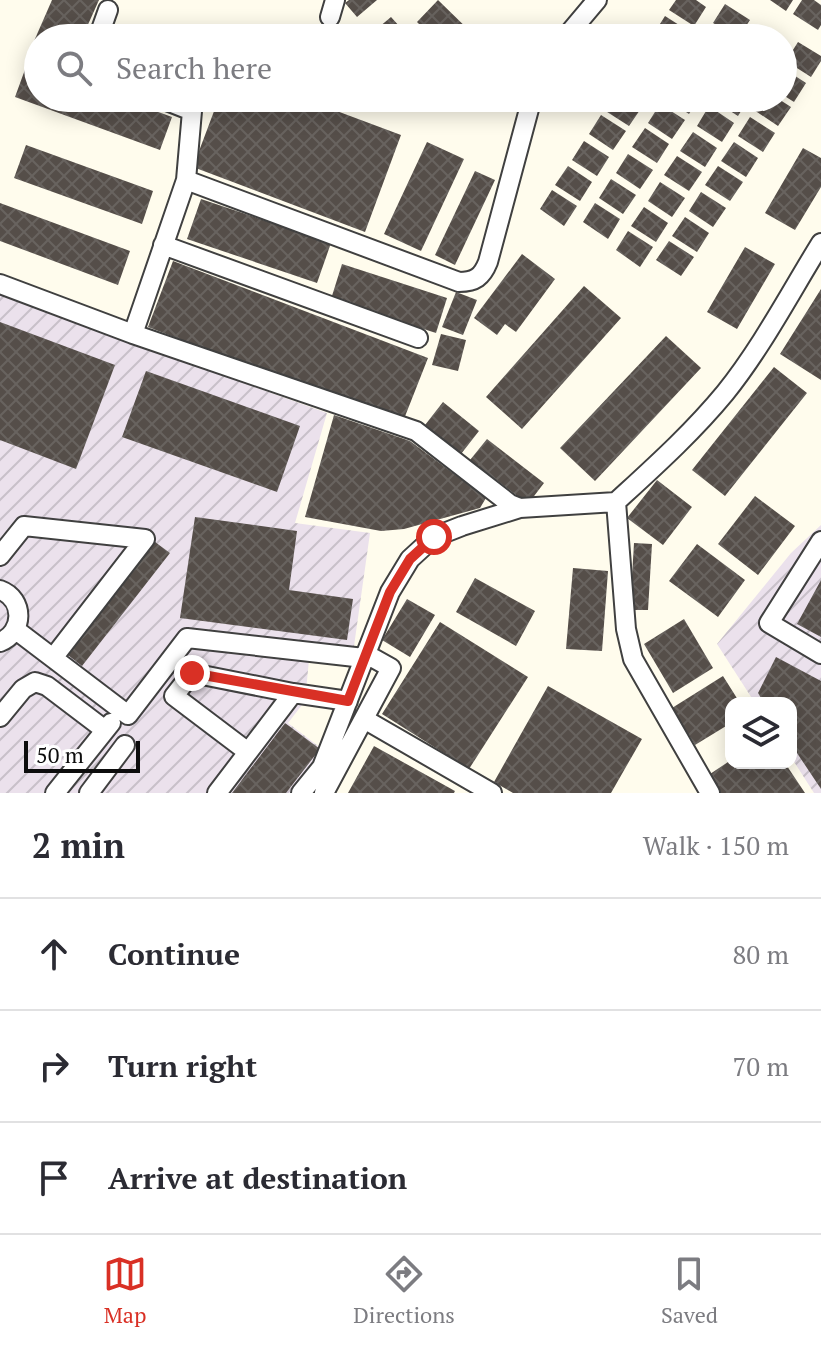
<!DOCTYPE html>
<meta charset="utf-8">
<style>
:root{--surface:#fff;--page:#f7f7f7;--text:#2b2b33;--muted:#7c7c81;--line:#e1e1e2;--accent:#d93025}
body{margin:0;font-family:"PT Serif",serif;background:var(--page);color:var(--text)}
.controls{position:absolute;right:24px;bottom:24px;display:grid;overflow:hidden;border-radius:16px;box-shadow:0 4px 20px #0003}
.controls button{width:72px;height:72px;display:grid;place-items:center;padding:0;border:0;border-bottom:2px solid var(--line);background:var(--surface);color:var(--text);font:40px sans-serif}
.scale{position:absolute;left:24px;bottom:20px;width:116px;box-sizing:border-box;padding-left:8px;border:4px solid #0d0d0d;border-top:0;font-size:22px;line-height:28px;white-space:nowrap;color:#0d0d0d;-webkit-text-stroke:6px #fff;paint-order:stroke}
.stop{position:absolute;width:24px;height:24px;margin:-18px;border:6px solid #d93025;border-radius:50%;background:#fff}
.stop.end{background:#d93025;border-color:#fff;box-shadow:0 2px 8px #0008}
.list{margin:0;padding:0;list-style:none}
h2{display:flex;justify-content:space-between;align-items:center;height:104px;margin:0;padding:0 32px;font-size:34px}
h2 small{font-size:26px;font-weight:400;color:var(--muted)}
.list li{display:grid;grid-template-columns:52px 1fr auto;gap:24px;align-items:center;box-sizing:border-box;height:112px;padding:0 32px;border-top:2px solid var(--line)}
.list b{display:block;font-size:30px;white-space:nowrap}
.list em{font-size:26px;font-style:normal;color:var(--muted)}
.icon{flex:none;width:44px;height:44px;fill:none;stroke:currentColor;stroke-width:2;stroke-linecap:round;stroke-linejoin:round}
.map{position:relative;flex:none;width:821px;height:793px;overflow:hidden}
.search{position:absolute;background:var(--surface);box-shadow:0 4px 20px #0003;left:24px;right:24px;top:24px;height:88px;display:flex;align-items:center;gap:20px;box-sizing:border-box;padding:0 28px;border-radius:44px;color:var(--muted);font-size:30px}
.sheet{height:440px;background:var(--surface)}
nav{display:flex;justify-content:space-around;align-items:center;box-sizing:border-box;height:112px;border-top:2px solid var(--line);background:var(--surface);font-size:22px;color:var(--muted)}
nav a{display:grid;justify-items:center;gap:4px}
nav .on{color:var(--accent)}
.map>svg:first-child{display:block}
.industrial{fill:url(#industrial-furrows)}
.building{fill:url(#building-cross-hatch)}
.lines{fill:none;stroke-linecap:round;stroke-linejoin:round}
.minor-casing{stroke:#404040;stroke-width:22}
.minor{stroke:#fff;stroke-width:18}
.route{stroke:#d93025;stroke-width:10}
</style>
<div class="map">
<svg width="821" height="793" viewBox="0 0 821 793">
<defs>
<pattern id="industrial-furrows" width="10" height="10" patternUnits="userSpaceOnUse" patternTransform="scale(2)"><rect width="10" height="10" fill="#ebe1ec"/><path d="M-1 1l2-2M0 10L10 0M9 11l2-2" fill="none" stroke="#c8c0c9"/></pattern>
<pattern id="building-cross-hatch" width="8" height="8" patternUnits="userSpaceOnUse" patternTransform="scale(2)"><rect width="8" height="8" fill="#554e49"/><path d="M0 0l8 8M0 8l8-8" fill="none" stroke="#68635f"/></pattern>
</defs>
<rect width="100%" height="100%" fill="#fffced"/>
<path class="industrial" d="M0 295 327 413 295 523 370 533 354 646 366 648 309 660 305 701 288 723 326 752 299 793H0Z
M821 525V793H814L791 757V703H755L717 644 791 553Z"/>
<path class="building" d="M52 0H99L82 38H38V51L31 48Z
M349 0H377L357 17 345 3Z
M438 0 477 38H433L417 22Z
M676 0H696L706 7 694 26 669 10Z
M770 0H793L786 11Z
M802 0H814L821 5V25L818 30 793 14Z
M725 4 750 20 738 38 713 23Z
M665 16 690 32 686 38H657L653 35Z
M391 17 410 38H366Z
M330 26 347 38H322Z
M708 29 722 38H702Z
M798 42 821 56V61L811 77 786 61Z
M27 64 38 68V98H120L172 117 160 150 15 97Z
M783 68 806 83 794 102 783 95Z
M219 98H302L401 135 365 232 193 167Z
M612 98H628L642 107 629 126 604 110Z
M665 98H699L689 114Z
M714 98H749L738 116 713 100Z
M762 98H777L791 107 778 126 754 110Z
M660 104 685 120 672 139 648 123Z
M709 106 734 123 722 142 697 126Z
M601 115 626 131 613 150 589 134Z
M750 117 775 133 763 152 738 136Z
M645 128 669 144 657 163 632 147Z
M693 132 717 148 705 167 680 151Z
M584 141 609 157 597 176 572 160Z
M427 142 464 159 421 251 384 234Z
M734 142 758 158 746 177 721 161Z
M26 145 153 191 142 224 14 178Z
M803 148 821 158V187L795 230 765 213Z
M628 154 653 170 640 189 616 173Z
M677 156 702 172 689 191 664 175Z
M568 166 592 182 580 201 555 185Z
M718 166 743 182 730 201 705 185Z
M475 171 495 180 455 265 435 255Z
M611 179 636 195 623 214 599 198Z
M660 182 685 198 672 217 648 201Z
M552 190 577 206 564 226 540 209Z
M701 192 726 208 713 227 689 211Z
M201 199 331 243 317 283 187 239Z
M0 203 130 251 118 285 0 241Z
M595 203 620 219 608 239 583 222Z
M644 207 668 223 656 242 631 226Z
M685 217 709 233 697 252 672 236Z
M628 231 653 247 640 267 616 250Z
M669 241 694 257 681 276 656 260Z
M745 247 775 264 737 329 707 312Z
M522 254 555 279 516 332 505 324 497 335 474 318Z
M173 261 428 358 402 424 148 327Z
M342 264 447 298 436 333 331 299Z
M584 286 621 318 522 429 486 397Z
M821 289V380L780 354Z
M456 292 477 300 463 335 442 327Z
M0 322 115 365 76 469 0 440Z
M441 334 466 340 458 371 432 365Z
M666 336 701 368 595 481 560 448Z
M774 367 807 393 725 496 692 470Z
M146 371 300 426 277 492 122 437Z
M443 402 479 431 461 454 425 425Z
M334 415 410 441 486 498 480 508 404 529 381 531 305 517Z
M487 439 544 483 528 504 470 460Z
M657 480 692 507 663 545 627 518Z
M755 496 795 526 758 575 718 544Z
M195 517 297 531 289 590 353 599 347 640 180 618Z
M151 539 170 553 82 666 64 652Z
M634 543 652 544 648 610H630Z
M697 544 745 580 718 617 669 581Z
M573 568 608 571 602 651 566 649Z
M475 578 535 611 516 646 456 612Z
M821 580V637L797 624Z
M407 599 435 615 410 657 382 640Z
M684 619 713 668 673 693 644 644Z
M440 622 528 677 469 769 382 714Z
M776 657 821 681V789L791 744V703H764L758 693Z
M723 676 740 703H731V723L695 745 672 708Z
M548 686 642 739 611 793H513L494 782Z
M285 723 320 749 286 793H232Z
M374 746 455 791 454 793H348Z
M731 760V763H785L805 793H718L707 776Z"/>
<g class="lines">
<defs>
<path id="minor" d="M330 17 335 0
M98 38 108 10
M565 38 597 0
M159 98 192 111 186 180
M532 98 488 262C482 277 475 282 459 282L186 180 133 334 416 431 510 504 520 508 616 502
M163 245 418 338
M0 284 133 334
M821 541 769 623 821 654
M0 556 24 526 145 539
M0 590C25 599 24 633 0 642
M16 630 128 715 187 638 364 658
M53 658 145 539
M0 717 23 689 35 682 47 686 105 730
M364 719 492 793
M248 752 174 696 192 673 293 693
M55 793 111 723
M89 793 125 745
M217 793 293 693 348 701
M301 793 322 767 390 592 410 559 434 537 462 526 520 508
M324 793 391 668 366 654
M710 793 633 659 626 629 616 502C654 467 692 433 725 393 762 347 790 293 821 243"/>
</defs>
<use href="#minor" class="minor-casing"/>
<use href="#minor" class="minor"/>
</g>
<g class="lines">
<path class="route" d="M192 673 348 701 390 592 410 559 434 537"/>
</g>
</svg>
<div class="controls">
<button><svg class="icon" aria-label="layers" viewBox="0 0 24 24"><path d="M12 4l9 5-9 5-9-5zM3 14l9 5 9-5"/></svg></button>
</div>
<div class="scale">50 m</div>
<div class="stop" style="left:434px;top:537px"></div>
<div class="stop end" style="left:192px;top:673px"></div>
<div class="search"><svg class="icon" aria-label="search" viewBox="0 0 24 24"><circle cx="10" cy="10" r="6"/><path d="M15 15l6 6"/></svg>Search here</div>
</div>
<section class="sheet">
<h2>2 min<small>Walk · 150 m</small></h2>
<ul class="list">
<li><svg class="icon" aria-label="ahead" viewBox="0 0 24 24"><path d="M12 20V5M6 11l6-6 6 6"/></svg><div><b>Continue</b></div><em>80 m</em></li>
<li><svg class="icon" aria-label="right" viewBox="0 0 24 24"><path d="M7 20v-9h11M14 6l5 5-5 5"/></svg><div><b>Turn right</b></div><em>70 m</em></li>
<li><svg class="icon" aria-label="arrive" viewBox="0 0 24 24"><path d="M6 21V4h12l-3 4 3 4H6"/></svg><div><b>Arrive at destination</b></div></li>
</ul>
</section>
<nav>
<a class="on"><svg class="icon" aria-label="map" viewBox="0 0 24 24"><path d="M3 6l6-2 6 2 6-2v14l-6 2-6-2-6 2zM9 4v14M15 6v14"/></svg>Map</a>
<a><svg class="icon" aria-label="directions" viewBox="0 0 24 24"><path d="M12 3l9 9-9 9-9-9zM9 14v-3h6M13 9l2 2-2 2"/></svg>Directions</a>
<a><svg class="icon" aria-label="saved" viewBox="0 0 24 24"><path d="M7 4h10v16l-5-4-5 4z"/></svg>Saved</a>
</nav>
